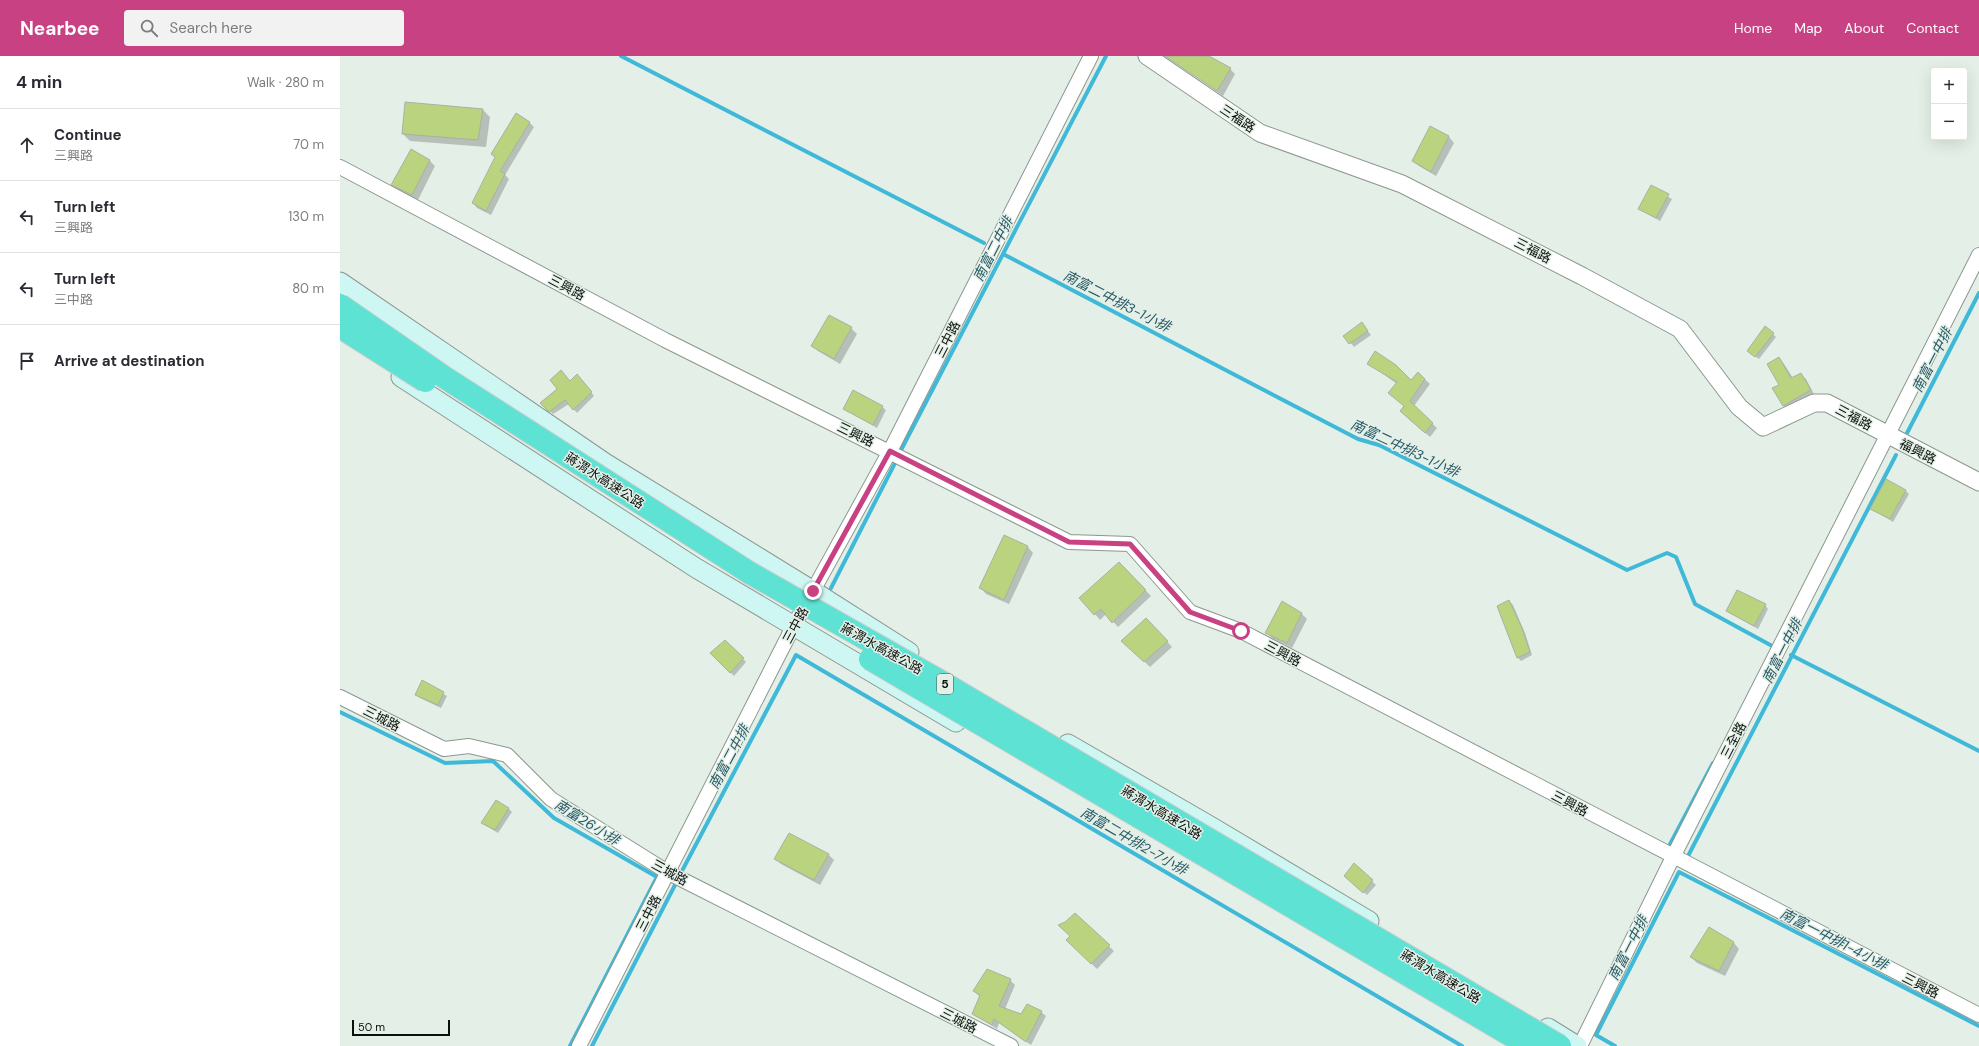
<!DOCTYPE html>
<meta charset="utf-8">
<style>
:root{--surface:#fff;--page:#f2f2f3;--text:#2b2b33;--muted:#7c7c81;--line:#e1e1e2;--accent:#c84182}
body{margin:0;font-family:"DM Sans","Noto Sans TC",sans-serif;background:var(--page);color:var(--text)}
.controls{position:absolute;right:12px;top:12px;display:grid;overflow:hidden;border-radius:4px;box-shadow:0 4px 16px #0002}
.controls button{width:36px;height:36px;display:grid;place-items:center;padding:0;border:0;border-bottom:1px solid var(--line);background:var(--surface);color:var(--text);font:20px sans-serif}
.scale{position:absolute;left:12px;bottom:10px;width:98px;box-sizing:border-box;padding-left:4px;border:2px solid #0c100d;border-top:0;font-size:11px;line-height:14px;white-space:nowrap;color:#0c100d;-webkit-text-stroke:3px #e4f0e7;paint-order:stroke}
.stop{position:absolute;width:12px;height:12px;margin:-9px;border:3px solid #c84182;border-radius:50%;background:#fff}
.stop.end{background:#c84182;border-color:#fff;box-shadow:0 1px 4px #0008}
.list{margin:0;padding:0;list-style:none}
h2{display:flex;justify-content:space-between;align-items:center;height:52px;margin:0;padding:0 16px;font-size:17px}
h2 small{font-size:13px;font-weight:400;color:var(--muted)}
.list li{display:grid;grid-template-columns:26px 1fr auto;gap:12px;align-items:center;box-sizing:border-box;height:72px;padding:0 16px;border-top:1px solid var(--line)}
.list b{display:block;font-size:15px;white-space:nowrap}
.list p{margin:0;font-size:13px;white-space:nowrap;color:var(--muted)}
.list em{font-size:13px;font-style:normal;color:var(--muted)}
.icon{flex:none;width:22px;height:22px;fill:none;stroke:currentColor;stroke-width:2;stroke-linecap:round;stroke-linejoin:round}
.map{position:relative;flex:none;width:1639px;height:990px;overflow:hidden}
header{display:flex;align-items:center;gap:24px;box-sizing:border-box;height:56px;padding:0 20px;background:var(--accent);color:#fff}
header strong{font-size:19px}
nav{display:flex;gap:22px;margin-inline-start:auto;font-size:14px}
.search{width:280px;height:36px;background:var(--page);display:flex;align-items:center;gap:10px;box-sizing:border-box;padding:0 14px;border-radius:4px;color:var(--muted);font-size:15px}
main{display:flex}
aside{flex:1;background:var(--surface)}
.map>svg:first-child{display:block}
.shadow{fill:#0003}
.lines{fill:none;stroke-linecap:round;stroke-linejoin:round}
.stream{stroke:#3fb9d7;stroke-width:4}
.building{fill:#bad37e;stroke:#abb0a3}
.minor-casing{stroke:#8c978f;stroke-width:16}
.tertiary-casing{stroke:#8c978f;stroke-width:19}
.secondary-casing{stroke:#8c978f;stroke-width:21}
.minor{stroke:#fff;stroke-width:14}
.tertiary{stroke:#fff;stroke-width:17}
.secondary{stroke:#cef6f2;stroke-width:19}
.motorway-bridge-casing{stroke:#cecfcf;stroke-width:24;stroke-linecap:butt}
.motorway-bridge{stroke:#5de2d4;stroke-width:22}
.route{stroke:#c84182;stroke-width:5}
.labels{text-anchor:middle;stroke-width:3;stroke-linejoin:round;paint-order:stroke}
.shield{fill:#e4f0e7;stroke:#4d534e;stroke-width:1}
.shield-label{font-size:12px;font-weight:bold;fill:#0c100d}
.street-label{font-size:13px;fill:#0c100d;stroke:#e4f0e7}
.water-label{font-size:14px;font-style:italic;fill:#295a67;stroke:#e4f0e7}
</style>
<header>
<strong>Nearbee</strong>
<div class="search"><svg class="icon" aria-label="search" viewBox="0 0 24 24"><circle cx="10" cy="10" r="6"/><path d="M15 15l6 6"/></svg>Search here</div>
<nav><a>Home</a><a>Map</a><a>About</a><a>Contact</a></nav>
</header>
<main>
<aside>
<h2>4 min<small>Walk · 280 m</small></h2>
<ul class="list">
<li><svg class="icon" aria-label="ahead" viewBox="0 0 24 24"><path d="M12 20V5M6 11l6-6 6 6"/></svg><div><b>Continue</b><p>三興路</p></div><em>70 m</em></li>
<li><svg class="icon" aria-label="left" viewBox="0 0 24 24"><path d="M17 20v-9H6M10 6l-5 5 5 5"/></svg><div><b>Turn left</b><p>三興路</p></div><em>130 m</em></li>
<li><svg class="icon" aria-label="left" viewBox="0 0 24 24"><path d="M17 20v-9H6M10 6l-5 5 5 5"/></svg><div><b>Turn left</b><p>三中路</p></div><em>80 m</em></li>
<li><svg class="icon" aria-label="arrive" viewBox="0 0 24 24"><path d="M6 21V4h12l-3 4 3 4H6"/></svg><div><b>Arrive at destination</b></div></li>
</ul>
</aside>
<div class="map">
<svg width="1639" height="990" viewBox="0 0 1639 990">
<rect width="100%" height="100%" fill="#e4f0e7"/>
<path class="shadow" d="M850 0H867L890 13 895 18 883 40 843 11Z
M143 54 150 61 146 91 70 85 63 78Z
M189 66 194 71 165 119 169 123 151 159 137 152 133 147Z
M1091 72 1109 81 1114 87 1096 120 1079 110 1074 105Z
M71 95 90 105 95 110 78 144 58 134 52 128Z
M1312 131 1332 143 1320 165 1299 153Z
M1022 268 1031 279 1014 291 1005 280Z
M511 272 517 278 500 308 478 295 472 290Z
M1433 278 1436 281 1419 303 1412 298Z
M1439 302 1444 308 1453 322 1460 318 1466 323 1475 340 1449 355 1444 350 1440 329Z
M1028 307 1071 325 1078 317 1090 328 1074 350 1097 372 1090 381 1066 360 1057 328Z
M241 323 254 340 237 357 229 348 213 358 205 351 230 326Z
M542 351 546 354 537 372 504 353Z
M1566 435 1569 438 1553 466 1531 452Z
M664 481 688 491 693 497 669 548 646 538 641 532Z
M779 507 811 540 778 571 766 558 760 564 755 558Z
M1169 545 1173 549 1185 577 1192 599 1181 605 1177 601Z
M1425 549 1428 553 1418 573 1387 555Z
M962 558 967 563 952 592 932 582 926 576Z
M812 569 832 591 810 611 788 590Z
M385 585 406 606 394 620 372 598Z
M82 626 107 640 101 652 80 642 76 638Z
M168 752 172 756 158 777 142 767Z
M488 798 494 804 480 829 441 808 436 803Z
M1014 808 1036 829 1027 839 1008 823Z
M735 858 774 895 757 913 727 884 731 880 726 867Z
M1369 872 1394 887 1399 893 1385 920 1357 907 1351 901Z
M670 924 675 929 665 953 681 959 701 956 706 960 691 989 659 967 657 973 634 958 640 941 634 935Z"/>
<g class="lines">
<path class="stream" d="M281 0 644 187
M663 198 1018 383 1039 389 1287 514 1327 497 1336 501 1355 548 1434 591
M1565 381 1639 237
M560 396 766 0
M491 532 555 407
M1451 599 1639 695
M0 656 105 707 153 705 214 762 317 821 230 990
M1328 792 1373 707
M1349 803 1347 802 1556 399
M343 813 456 599 1122 990
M252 990 335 829
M1275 990 1256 979 1339 816 1639 970"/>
</g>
<path class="building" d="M825 0H869L891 12 877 35Z
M65 46 143 53 138 84 62 78Z
M176 57 190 66 160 115 165 118 146 155 132 147 155 101 151 98Z
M1090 70 1109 80 1091 116 1072 105Z
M71 93 90 104 72 139 51 129Z
M1311 129 1329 138 1316 162 1298 153Z
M489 259 512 271 494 303 471 290Z
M1022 266 1028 275 1009 288 1003 280Z
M1425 270 1434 277 1415 301 1407 295Z
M1035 295 1056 309 1071 324 1078 316 1085 323 1070 345 1093 367 1085 377 1060 355 1064 350 1048 337 1057 326 1027 308Z
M1439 301 1451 322 1461 317 1471 334 1443 350 1432 332 1439 329 1427 308Z
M221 314 230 325 237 318 252 336 233 354 225 344 209 356 200 347 217 333 210 324Z
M513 334 543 350 533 369 503 353Z
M1546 423 1566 434 1550 463 1530 453Z
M664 479 688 490 664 544 639 532Z
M779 506 806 534 772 567 761 553 754 559 739 542Z
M1397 534 1426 548 1414 570 1386 555Z
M1169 544 1182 572 1190 596 1177 602 1157 550Z
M942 545 962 557 947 587 925 577Z
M806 562 828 585 804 606 781 585Z
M385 584 404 602 390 617 370 597Z
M82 624 104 636 98 649 75 639Z
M156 744 169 752 155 774 141 767Z
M449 777 489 798 474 824 434 803Z
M1014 807 1033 824 1023 837 1004 820Z
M735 857 770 889 751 908 726 884 730 880 718 869 725 866Z
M1369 871 1394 886 1379 915 1350 901Z
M647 913 671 923 659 950 681 958 687 948 702 955 686 986 654 963 652 969 632 958 640 939 633 935Z"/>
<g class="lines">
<defs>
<path id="minor" d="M0 111 325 284 729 486 790 488 850 556 901 575 1639 959
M0 641 104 693 129 690 167 699 211 743 329 817 671 990
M239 990 453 571 550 395 751 0
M1240 990 1333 801 1639 199"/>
<path id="tertiary" d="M807 0 920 77 1062 128 1242 220 1340 273 1399 351 1423 371 1474 347H1487L1639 426"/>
<path id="secondary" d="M0 226 265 407 473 535 569 596
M61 321 356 512 616 666
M728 688 870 770 1029 865
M1208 972 1237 990"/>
</defs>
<use href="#minor" class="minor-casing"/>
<use href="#tertiary" class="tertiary-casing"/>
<use href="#secondary" class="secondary-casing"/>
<use href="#minor" class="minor"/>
<use href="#tertiary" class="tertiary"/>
<use href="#secondary" class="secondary"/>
<defs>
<path id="motorway-bridge" d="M0 249 107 323 410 517 600 625 1220 990
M0 271 85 325
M530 603 1189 990"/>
</defs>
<use href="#motorway-bridge" class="motorway-bridge-casing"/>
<use href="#motorway-bridge" class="motorway-bridge"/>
</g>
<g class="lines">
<path class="route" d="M473 535 550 395 729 486 790 488 850 556 901 575"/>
</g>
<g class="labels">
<rect class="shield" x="597" y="618" width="16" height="20" rx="3"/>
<g class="shield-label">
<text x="605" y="632">5</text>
</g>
<g class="street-label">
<text transform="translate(898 62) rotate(34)" y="5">三福路</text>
<text transform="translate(1193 194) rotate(27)" y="5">三福路</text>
<text transform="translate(227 231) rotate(28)" y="5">三興路</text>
<text transform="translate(607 283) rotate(-63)" y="5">三中路</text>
<text transform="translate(1514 361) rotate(28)" y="5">三福路</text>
<text transform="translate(516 378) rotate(26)" y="5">三興路</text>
<text transform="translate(1578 395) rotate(27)" y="5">福興路</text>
<text transform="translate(265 424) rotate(33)" y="5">蔣渭水高速公路</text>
<text transform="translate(455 569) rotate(-62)" y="5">三中路</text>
<text transform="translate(542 592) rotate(29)" y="5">蔣渭水高速公路</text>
<text transform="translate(943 597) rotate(28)" y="5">三興路</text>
<text transform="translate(42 662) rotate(27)" y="5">三城路</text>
<text transform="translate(1393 684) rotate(-63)" y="5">三全路</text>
<text transform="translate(1230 747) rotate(28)" y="5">三興路</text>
<text transform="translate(822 756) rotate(31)" y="5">蔣渭水高速公路</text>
<text transform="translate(330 816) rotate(29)" y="5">三城路</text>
<text transform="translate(308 857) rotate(-63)" y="5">三中路</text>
<text transform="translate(1101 920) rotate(31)" y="5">蔣渭水高速公路</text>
<text transform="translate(1581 929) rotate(27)" y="5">三興路</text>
<text transform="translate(619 964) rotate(27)" y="5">三城路</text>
</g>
<g class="water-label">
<text transform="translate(653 193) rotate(-63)" y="5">南富二中排</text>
<text transform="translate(777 245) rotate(27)" y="5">南富二中排3-1小排</text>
<text transform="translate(1592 304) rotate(-63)" y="5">南富一中排</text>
<text transform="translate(1065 392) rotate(25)" y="5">南富二中排3-1小排</text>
<text transform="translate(1442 595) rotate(-63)" y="5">南富一中排</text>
<text transform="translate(389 701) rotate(-62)" y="5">南富二中排</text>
<text transform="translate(247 766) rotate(32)" y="5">南富26小排</text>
<text transform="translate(794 785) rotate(30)" y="5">南富二中排2-7小排</text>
<text transform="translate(1494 883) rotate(27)" y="5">南富一中排1-4小排</text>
<text transform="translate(1288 892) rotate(-63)" y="5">南富一中排</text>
</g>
</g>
</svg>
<div class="controls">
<button>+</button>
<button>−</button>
</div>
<div class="scale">50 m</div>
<div class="stop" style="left:901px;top:575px"></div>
<div class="stop end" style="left:473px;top:535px"></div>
</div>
</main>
